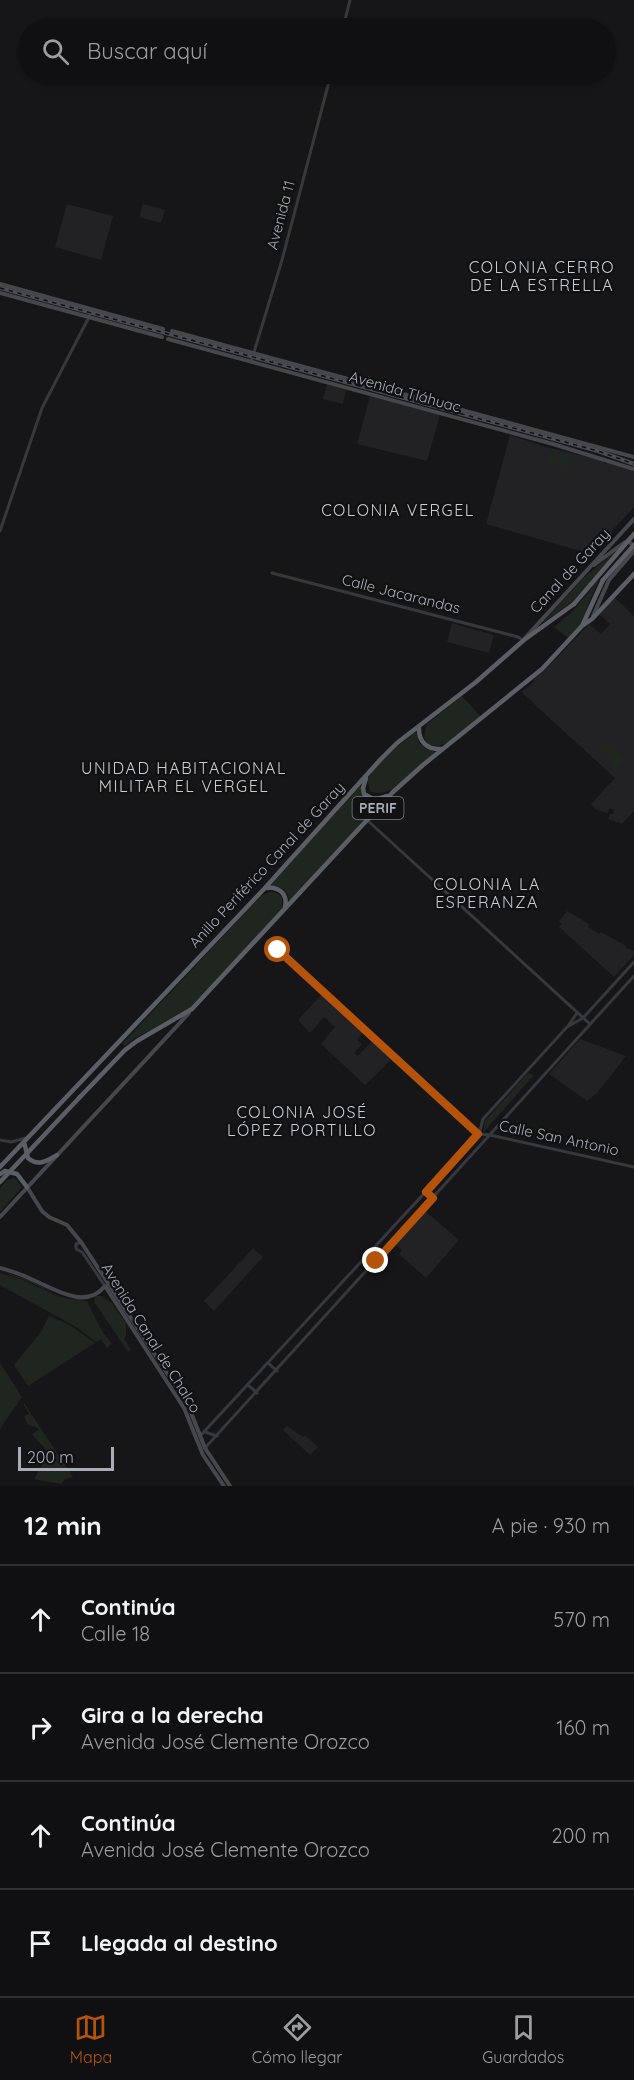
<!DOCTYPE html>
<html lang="es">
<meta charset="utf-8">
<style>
:root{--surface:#101012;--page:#19191b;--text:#f1f3f6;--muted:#9c9d9f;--line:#303032;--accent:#b45309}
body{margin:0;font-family:Quicksand,sans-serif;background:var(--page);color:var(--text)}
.scale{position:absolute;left:18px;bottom:15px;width:96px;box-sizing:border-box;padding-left:6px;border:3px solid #a8adb8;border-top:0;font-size:16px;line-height:21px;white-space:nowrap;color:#a8adb8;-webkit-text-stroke:4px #111113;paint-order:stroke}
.stop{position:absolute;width:18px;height:18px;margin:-14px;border:4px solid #b45309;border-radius:50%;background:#fff}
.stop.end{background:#b45309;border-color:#fff;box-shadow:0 2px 6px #0008}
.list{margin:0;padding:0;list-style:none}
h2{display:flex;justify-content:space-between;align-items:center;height:78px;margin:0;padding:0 24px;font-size:26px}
h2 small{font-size:20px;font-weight:400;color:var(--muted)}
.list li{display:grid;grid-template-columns:39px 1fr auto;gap:18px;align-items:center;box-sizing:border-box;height:108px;padding:0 24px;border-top:2px solid var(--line)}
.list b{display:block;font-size:22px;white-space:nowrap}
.list p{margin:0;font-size:20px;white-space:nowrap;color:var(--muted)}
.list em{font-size:20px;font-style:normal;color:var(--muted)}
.icon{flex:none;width:33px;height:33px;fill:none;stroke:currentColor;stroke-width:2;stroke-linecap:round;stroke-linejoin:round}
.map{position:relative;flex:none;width:634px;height:1486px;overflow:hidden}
.search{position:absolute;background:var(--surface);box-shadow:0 2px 4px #0004;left:18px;right:18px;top:18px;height:66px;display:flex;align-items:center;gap:15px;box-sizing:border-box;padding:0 21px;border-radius:33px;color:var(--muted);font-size:22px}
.sheet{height:510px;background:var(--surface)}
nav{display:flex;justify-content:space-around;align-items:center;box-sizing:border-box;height:84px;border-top:2px solid var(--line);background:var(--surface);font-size:16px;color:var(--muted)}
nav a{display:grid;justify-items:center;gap:3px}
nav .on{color:var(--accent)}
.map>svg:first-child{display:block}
.built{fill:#222225}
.green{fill:#1e261f}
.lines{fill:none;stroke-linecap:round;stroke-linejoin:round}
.tertiary{stroke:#37383d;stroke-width:3}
.secondary{stroke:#45474d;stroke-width:4}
.trunk{stroke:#5b5e65;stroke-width:4.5}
.rail-casing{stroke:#4a4c52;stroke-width:4}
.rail{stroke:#111113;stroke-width:1.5;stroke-dasharray:4.5;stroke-linecap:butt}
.trunk-bridge{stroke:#5b5e65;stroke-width:4.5}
.route{stroke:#b45309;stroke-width:8}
.labels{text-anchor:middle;stroke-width:4.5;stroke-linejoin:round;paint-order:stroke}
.shield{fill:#111113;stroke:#7b7e86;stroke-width:1.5}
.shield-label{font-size:14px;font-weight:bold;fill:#a8adb8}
.street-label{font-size:15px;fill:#a8adb8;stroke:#111113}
.neighbourhood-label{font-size:16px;letter-spacing:1.5px;fill:#c9ccd4;stroke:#111113}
</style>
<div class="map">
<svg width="634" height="1486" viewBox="0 0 634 1486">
<rect width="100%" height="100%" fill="#161618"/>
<path class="built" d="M67 204 113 216 101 260 55 247Z
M143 204 165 210 161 223 139 217Z
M327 384 346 390 343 404 323 399Z
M370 396 440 415 427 461 357 444Z
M510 435 546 447 601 460 604 463 606 464 607 461 634 470V507L591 554 486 524Z
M614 597 634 616V811L622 824 608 819 610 814H613L614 810 609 808 608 813 595 809 591 804 615 778 521 692 534 682V679L548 667 589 624 601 634 610 624 599 614Z
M452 623 494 635 489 653 447 642Z
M567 911 589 924 588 927 599 934 601 932 626 946V948L634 951V955L614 977 559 927 562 924 559 921Z
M322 994 363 1032 357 1040 362 1044 354 1053 358 1056 372 1041 392 1059 365 1085 321 1044 335 1027 324 1017 310 1033 298 1020Z
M580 1039 626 1056 597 1093 587 1101 549 1074Z
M425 1211 459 1240 426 1278 399 1254 402 1250 395 1244Z
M253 1248 263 1257 214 1311 204 1301Z
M287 1426 303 1437 305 1435 318 1447 310 1455 283 1430Z"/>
<path class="green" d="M550 452 571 458 569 468 547 463Z
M621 547 571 603 541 624 583 578Z
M599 579 580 625 569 639 554 627 572 612Z
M462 696 482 718C468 730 444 755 424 742L426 725Z
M418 730 419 743 427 749 436 752C422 765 390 802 370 791 370 790 368 783 368 782 369 767 406 740 418 730Z
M605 741 625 759 615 770 610 760 598 749Z
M360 785C364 797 368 801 381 801L290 904C289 892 281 883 269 887Z
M270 892 277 893 282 897V911L192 1011 135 1038 125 1046 122 1044 261 896Z
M528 1073 534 1075 483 1133 485 1121Z
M15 1178 22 1187 0 1212V1188L7 1180Z
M0 1271C11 1274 21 1277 31 1281 44 1287 56 1297 70 1299 82 1301 96 1292 107 1298L102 1297 112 1303 126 1323V1336L124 1338 131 1350 128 1352 95 1303 94 1300 96 1297 80 1301H87L102 1331 112 1344 107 1348 101 1339 96 1342 78 1328 0 1285V1273L23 1280 66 1300 30 1282Z
M49 1316 68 1324 95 1343 28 1386 14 1365 41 1332Z
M0 1363 22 1397 0 1429Z
M24 1403 73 1477 65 1479 61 1484 34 1479 48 1455C45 1444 37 1443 32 1434L39 1429 27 1424 24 1416 29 1414 24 1406Z"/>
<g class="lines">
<path class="tertiary" d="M343 28 350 0
M251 362 282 260 331 74
M0 531 42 408 89 317 91 310
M272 573 518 637 523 640
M367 820 590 1024
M268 941 479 1134 490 1135 634 1167
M568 1026 577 1013
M0 1140 11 1142 26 1138
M81 1242 76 1244V1249L82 1252 105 1286
M268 1363 277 1371
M248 1385 257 1393
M205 1432 217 1436
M201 1435 479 1134 483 1119 567 1027 583 1018 634 962
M205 1448 634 976"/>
<path class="secondary" d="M0 284 163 329
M0 293 162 337
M172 331 634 457
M168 339 553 444 634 469
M594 565 625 542H629L634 546
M593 616 609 580 634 551
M525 638 634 519
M27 1187 42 1211 49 1217 67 1225 81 1242 188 1405 205 1448 230 1486
M0 1217 189 1013
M0 1268C11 1271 21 1274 31 1279 53 1288 85 1311 105 1286L184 1408 203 1455 224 1486"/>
<path class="trunk" d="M582 626 592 619 634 574
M419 726C418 742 427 750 442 749
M366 778 363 788 364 794 375 800 387 796
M266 888C279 886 288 894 285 907
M80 1097 125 1050 137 1041 192 1009 393 792 423 765 542 669 582 626 603 580
M24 1142 28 1158C38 1167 47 1161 57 1155
M0 1167 264 889 380 760 397 743 476 682 524 640 574 604
M0 1174 5 1171 17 1174 27 1187"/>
<defs>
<path id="rail" d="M0 288 598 451 634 464"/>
</defs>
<use href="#rail" class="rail-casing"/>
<use href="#rail" class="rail"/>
<path class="trunk-bridge" d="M603 580 634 545
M574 604 634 534
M0 1182 80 1097"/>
</g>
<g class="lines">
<path class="route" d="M278 950 478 1134 426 1192 433 1198 376 1261"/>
</g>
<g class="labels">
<rect class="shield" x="352.5" y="797" width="51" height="22" rx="4.5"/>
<g class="shield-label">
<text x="378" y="813">PERIF</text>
</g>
<g class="street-label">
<text transform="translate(281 215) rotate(-75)" y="5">Avenida 11</text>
<text transform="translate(405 392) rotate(16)" y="5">Avenida Tláhuac</text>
<text transform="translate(570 571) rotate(-47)" y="5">Canal de Garay</text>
<text transform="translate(401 594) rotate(14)" y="5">Calle Jacarandas</text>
<text transform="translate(267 865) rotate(-47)" y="5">Anillo Periférico Canal de Garay</text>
<text transform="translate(559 1138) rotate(12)" y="5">Calle San Antonio</text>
<text transform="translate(151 1338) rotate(58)" y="5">Avenida Canal de Chalco</text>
</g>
<g class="neighbourhood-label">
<text x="542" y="273">COLONIA CERRO<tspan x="542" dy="18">DE LA ESTRELLA</tspan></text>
<text x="398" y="516">COLONIA VERGEL</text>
<text x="184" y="774">UNIDAD HABITACIONAL<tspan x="184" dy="18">MILITAR EL VERGEL</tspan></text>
<text x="487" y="890">COLONIA LA<tspan x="487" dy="18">ESPERANZA</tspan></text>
<text x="302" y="1118">COLONIA JOSÉ<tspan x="302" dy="18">LÓPEZ PORTILLO</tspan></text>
</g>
</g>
</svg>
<div class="scale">200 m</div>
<div class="stop" style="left:278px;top:950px"></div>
<div class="stop end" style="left:376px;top:1261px"></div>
<div class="search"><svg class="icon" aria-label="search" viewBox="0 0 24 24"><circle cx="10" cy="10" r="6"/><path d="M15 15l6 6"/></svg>Buscar aquí</div>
</div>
<section class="sheet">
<h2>12 min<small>A pie · 930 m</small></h2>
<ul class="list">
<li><svg class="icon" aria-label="ahead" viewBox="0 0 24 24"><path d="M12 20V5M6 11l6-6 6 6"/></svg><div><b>Continúa</b><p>Calle 18</p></div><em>570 m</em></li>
<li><svg class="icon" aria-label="right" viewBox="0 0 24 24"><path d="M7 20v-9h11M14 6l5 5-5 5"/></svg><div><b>Gira a la derecha</b><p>Avenida José Clemente Orozco</p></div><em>160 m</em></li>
<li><svg class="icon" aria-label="ahead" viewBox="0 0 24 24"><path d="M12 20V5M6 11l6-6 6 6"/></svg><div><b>Continúa</b><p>Avenida José Clemente Orozco</p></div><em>200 m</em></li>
<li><svg class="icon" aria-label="arrive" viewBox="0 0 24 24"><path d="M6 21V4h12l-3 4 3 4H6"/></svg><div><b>Llegada al destino</b></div></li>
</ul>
</section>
<nav>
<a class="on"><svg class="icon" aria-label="map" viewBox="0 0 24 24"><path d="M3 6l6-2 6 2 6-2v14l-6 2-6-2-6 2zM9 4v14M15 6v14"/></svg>Mapa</a>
<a><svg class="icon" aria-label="directions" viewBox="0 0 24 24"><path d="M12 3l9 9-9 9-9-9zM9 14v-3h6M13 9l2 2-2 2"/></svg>Cómo llegar</a>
<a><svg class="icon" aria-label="saved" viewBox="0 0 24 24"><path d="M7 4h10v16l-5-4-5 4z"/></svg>Guardados</a>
</nav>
